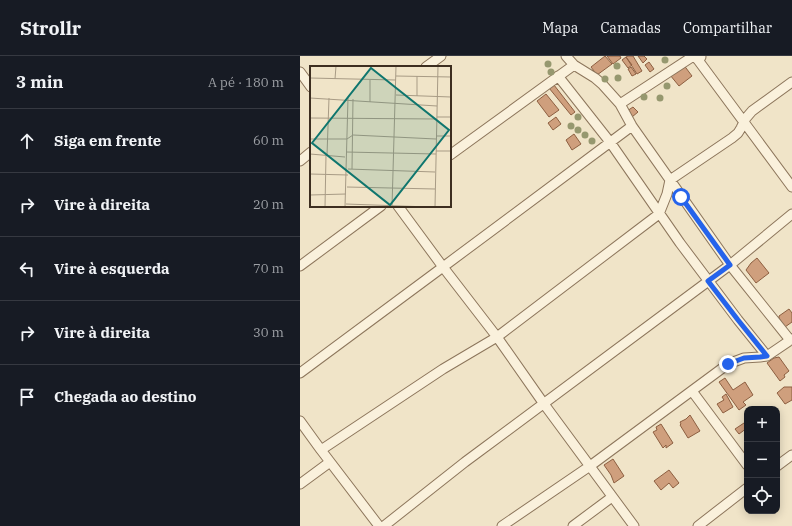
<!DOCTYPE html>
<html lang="pt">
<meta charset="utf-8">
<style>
:root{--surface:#171b24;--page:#20242c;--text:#f1f3f6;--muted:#9ea1a6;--line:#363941}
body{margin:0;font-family:"IBM Plex Serif",serif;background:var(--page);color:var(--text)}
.controls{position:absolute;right:12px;bottom:12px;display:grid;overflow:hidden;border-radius:8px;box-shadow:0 2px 10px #0003}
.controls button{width:36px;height:36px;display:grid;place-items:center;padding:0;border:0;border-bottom:1px solid var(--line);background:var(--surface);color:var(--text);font:20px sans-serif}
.stop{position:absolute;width:12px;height:12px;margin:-9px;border:3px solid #2563eb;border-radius:50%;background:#fff}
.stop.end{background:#2563eb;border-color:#fff;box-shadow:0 1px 4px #0008}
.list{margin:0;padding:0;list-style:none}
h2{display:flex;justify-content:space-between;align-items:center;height:52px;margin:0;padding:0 16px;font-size:17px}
h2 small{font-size:13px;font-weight:400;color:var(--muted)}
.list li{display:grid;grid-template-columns:26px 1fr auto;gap:12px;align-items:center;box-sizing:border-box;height:64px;padding:0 16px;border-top:1px solid var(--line)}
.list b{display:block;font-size:15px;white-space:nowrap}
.list em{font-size:13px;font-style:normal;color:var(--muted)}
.icon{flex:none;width:22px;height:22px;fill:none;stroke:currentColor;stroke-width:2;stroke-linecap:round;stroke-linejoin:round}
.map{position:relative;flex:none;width:492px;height:470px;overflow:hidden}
header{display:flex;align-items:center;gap:24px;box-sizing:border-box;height:56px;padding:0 20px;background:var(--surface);border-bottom:1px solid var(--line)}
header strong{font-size:19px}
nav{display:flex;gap:22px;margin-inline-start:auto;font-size:14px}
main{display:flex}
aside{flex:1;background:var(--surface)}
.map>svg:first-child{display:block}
.building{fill:#cf9f7d;stroke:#8d5f41}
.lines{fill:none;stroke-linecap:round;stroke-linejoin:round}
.street-casing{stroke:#8d765c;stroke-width:11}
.street{stroke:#faf1dc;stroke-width:9}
.tree{fill:#96986f}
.route{stroke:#2563eb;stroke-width:5}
.inset-road{fill:none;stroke:#a89b85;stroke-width:1}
.view{fill:#0f766e;fill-opacity:0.15;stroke:#0f766e;stroke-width:2}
.inset-edge{fill:none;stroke:#3d2e20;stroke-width:2}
</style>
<header>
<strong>Strollr</strong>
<nav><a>Mapa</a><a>Camadas</a><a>Compartilhar</a></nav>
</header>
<main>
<aside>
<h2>3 min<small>A pé · 180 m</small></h2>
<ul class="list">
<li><svg class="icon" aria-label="ahead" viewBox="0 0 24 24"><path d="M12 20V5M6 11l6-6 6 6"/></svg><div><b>Siga em frente</b></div><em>60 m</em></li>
<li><svg class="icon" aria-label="right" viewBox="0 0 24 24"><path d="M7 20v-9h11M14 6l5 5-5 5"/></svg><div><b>Vire à direita</b></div><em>20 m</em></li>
<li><svg class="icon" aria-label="left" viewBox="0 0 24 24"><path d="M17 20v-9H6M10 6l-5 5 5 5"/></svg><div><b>Vire à esquerda</b></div><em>70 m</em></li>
<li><svg class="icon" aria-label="right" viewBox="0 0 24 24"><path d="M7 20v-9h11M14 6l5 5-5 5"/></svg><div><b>Vire à direita</b></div><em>30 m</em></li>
<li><svg class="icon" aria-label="arrive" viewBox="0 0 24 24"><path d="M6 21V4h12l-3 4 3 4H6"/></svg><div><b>Chegada ao destino</b></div></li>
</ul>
</aside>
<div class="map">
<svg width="492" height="470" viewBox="0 0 492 470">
<rect width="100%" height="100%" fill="#f0e4c8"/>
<path class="building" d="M305 0 312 8 297 19 291 11Z
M307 0H320L321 2 313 8Z
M328 0H333L342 15 337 18 326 1Z
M338 0H344L347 3 343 7Z
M326 1 332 9 328 12 322 4Z
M349 6 354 13 350 16 345 9Z
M383 8 392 20 379 30 370 19Z
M331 11 336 18 332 20 328 13Z
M254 29 275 56 271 59 249 32Z
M246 38 259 54 249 61 237 45Z
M333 51 338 56 332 61 327 55Z
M256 61 261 68 253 74 248 67Z
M274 78 281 88 272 94 266 84Z
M457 202 469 217 456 227 446 214 451 207Z
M489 253 492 257V266L485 271 479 262V260Z
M479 301 489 315 484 319 485 321 480 325 467 307 474 302Z
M425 322 433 334 445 326 453 339 443 346 446 349 439 354 419 326Z
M484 331H492V344L485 348 477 337Z
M426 338 433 351 423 357 417 348 424 344 422 341Z
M390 359 400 375 388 382 380 369 381 368 380 366 386 363Z
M447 365V372L439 378 435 373Z
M361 368 373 387 366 392V389L363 392 353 376 357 374 356 371Z
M313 403 324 420 314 427 311 419 304 409Z
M369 414 379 427 373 432 369 427 361 434 354 425Z"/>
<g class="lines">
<defs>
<path id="street" d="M266 0 274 9 295 22 302 28 320 48 332 70 430 209 490 284
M398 4 492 131
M126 11 141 0
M0 16 11 31
M258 20 310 86 380 187 438 264 467 300
M320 48 392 1 396 2 398 4 401 1
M150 99 274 9
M0 105 11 96
M98 150 143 211 197 281 244 348 334 470
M0 210 81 150
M0 317 143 211 332 70
M392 335 447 409
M0 365 21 394 79 470
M21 394 143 313 197 281 359 158 367 138 370 124 432 82 438 77 441 72 446 62 452 55 492 26
M477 410 492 399
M0 428 30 406
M84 470 165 406 430 209 492 158
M202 470 290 410 428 308 444 302 460 301 467 300 492 283
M273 470 312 441
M398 470 447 432"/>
</defs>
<use href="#street" class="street-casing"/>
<use href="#street" class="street"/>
</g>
<g class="tree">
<circle cx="365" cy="4" r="3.5"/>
<circle cx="248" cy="8" r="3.5"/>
<circle cx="317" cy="10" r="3.5"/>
<circle cx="251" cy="16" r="3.5"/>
<circle cx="318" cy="22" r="3.5"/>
<circle cx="305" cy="23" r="3.5"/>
<circle cx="367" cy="30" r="3.5"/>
<circle cx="344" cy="41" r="3.5"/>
<circle cx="360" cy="42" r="3.5"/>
<circle cx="278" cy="61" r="3.5"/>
<circle cx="271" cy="70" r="3.5"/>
<circle cx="278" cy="74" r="3.5"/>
<circle cx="285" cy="79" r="3.5"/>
<circle cx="292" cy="85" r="3.5"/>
</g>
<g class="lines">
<path class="route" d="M381 141 430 209 408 225 438 264 467 300 460 301 444 302 428 308"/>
</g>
<g transform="translate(10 10)">
<rect width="141" height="141" fill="#f0e4c8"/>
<path class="inset-road" d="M86 10 141 11M0 12 86 14M25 13 26 0M86 29 141 31M107 30V10M0 32 127 40M60 36V14M127 51H141M0 52 127 53M126 70H141M0 73H37L43 69 126 73M126 85H141M36 86 126 88M0 88 35 91M17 89 19 32M38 103 125 106M42 103 43 33M0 108 38 109M37 121 125 123M0 129 36 128M36 138 119 141M15 141 16 89M35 141 38 32M82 141 86 0M125 141 128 0"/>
<path class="view" d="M61 2 139 64 80 139 2 77Z"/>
<rect width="141" height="141" class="inset-edge"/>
</g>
</svg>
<div class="controls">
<button>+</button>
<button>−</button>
<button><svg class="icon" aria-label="locate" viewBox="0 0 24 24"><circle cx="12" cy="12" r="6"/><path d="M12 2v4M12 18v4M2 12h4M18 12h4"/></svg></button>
</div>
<div class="stop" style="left:381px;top:141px"></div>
<div class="stop end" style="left:428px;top:308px"></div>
</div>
</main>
